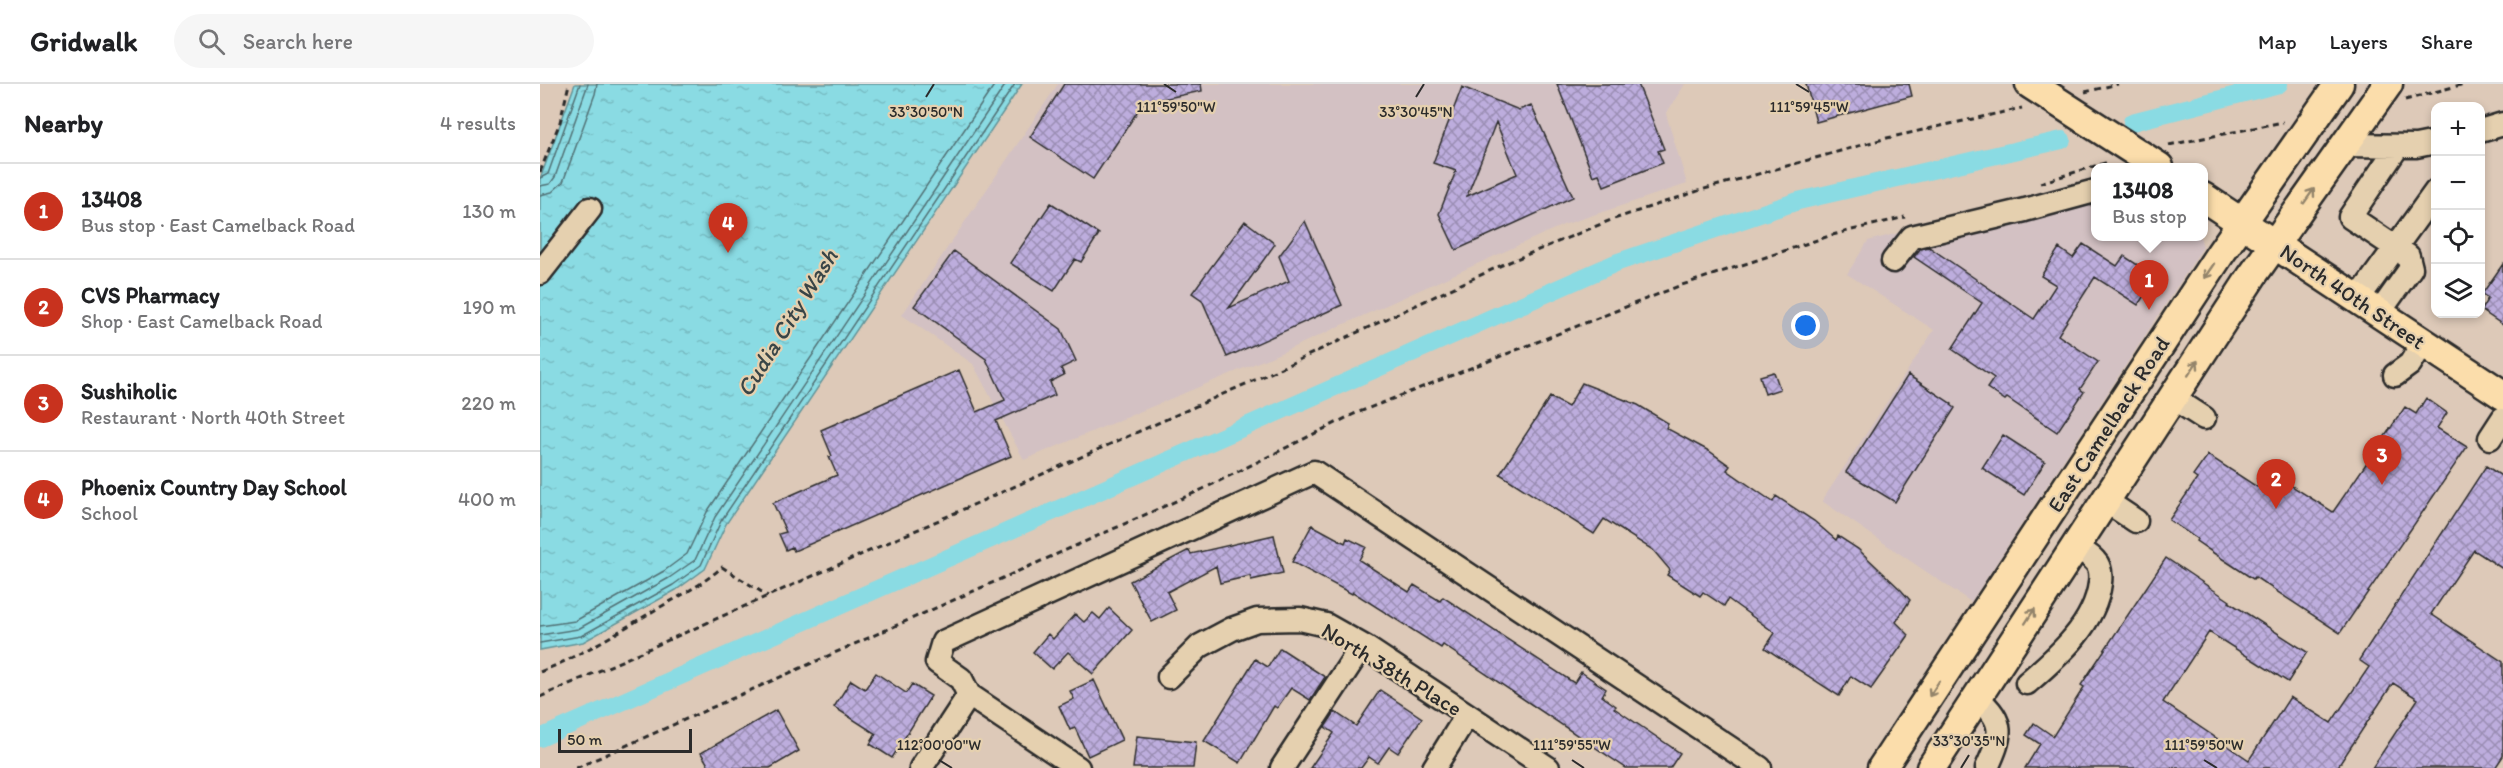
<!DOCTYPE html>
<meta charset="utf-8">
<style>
:root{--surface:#fff;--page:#f6f6f6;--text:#202124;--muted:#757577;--line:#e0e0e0;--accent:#c8321e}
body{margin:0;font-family:Itim,sans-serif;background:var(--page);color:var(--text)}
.controls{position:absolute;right:18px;top:18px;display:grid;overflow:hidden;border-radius:12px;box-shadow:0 3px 9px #0003}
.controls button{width:54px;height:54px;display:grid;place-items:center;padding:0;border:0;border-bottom:2px solid var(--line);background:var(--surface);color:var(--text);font:30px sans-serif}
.scale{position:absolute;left:18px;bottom:15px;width:134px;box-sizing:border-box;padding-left:6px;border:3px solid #2b2b2b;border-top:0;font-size:16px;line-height:21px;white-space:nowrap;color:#2b2b2b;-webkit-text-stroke:4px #e5d0af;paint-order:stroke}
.you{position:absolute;left:1266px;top:242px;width:21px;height:21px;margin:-15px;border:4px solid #fff;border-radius:50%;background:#1a73e8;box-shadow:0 0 0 9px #1a73e833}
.badge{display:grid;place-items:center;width:39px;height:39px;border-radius:50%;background:var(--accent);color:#fff;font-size:20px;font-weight:700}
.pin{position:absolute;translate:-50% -50px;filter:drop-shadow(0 2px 3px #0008)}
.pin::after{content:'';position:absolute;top:32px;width:21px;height:18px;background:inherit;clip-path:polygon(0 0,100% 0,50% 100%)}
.popup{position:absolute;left:1551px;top:79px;width:117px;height:78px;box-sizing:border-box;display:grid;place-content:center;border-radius:12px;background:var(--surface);filter:drop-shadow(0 2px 4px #0005);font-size:20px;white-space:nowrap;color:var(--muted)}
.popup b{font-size:22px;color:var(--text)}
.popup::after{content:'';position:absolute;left:50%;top:100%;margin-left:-12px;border:12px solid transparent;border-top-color:var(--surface)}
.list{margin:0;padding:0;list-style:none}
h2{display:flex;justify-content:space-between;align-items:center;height:78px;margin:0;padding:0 24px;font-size:26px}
h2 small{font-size:20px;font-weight:400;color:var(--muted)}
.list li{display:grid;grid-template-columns:39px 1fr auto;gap:18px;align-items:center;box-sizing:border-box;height:96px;padding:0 24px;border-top:2px solid var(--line)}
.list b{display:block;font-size:22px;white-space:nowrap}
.list p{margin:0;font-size:20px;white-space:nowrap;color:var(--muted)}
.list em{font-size:20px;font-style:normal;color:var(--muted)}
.icon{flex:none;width:33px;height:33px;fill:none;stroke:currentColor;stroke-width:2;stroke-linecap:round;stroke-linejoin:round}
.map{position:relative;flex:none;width:1963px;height:684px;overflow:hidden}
header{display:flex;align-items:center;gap:36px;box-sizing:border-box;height:84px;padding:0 30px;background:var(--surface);border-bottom:2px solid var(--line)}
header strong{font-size:28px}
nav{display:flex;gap:33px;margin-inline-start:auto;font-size:21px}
.search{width:420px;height:54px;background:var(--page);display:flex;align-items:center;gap:15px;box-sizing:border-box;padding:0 21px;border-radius:33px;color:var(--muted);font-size:22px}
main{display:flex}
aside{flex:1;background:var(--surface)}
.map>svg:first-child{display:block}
.built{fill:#d3c1c3}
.water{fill:url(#water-ripples);stroke:#649599;stroke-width:1.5}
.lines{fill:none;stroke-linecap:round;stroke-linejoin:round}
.shore{stroke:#517175;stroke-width:1.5}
.canal{stroke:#8adbe3;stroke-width:18}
.building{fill:url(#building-cross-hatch);stroke:#2b2b2b;stroke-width:1.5;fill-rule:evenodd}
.minor-casing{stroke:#2b2b2b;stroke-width:27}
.major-casing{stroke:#2b2b2b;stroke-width:33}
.path{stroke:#2b2b2b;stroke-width:3;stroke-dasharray:6 4.5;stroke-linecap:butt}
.minor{stroke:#e5d0af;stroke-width:22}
.major{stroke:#fbddab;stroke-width:28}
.oneway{stroke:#93846b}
.ticks{fill:none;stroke:#2b2b2b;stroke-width:2}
.labels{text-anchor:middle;stroke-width:4.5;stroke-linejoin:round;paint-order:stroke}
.street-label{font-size:22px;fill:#2b2b2b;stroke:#e5d0af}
.water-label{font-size:24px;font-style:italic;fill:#394547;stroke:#e5d0af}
.ticks-label{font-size:15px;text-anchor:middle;fill:#2b2b2b;stroke:#e5d0af;stroke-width:4.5;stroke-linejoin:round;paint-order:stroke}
</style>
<header>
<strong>Gridwalk</strong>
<div class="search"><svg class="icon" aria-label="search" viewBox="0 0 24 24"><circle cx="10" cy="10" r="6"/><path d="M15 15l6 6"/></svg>Search here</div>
<nav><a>Map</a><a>Layers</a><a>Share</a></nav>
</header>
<main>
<aside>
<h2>Nearby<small>4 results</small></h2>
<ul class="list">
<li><span class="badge">1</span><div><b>13408</b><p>Bus stop · East Camelback Road</p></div><em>130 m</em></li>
<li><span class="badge">2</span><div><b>CVS Pharmacy</b><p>Shop · East Camelback Road</p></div><em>190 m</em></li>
<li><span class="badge">3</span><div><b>Sushiholic</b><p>Restaurant · North 40th Street</p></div><em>220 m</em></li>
<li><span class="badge">4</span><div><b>Phoenix Country Day School</b><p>School</p></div><em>400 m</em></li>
</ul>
</aside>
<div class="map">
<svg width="1963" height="684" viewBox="0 0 1963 684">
<defs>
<pattern id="water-ripples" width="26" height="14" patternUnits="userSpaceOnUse" patternTransform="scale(1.5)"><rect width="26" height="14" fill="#8adbe3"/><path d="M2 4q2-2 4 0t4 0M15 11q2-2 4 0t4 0" fill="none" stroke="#77bcc3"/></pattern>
<pattern id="building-cross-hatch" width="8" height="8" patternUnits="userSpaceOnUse" patternTransform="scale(1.5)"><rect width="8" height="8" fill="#bdaddd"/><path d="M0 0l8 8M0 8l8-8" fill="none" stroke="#9a8db3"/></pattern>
</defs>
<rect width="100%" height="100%" fill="#ddc9b8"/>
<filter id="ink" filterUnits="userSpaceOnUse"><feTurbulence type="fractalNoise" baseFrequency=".0167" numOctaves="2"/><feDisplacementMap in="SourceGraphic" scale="12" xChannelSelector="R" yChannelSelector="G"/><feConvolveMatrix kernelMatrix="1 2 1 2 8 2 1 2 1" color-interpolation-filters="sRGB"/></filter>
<g filter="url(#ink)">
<path class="built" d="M518 0H1145L1126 30 1147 100 1023 141 745 267 484 376 433 280 362 231Z
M1555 97V152L1660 153 1663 163 1431 518 1282 417 1394 246 1307 190 1328 157Z"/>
<path class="water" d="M35 0H482L186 440 165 485 136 506 43 558 0 566V95Z"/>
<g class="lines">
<path class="shore" d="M0 94 8 90 40 0
M0 102 10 100 15 93 48 0
M0 111 12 108 23 98 55 10 57 0
M0 542 35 537 124 487 147 470 167 428 455 0
M0 551 38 545 129 494 155 476 175 433 466 0
M0 559 41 552 133 501 161 481 181 437 475 0"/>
<path class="canal" d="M1592 38 1739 0
M0 654 1078 178 1258 117 1522 56"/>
</g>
<path class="building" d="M524 0H661L662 7 603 19 553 95 490 53Z
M1017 0H1098L1124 65 1118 67 1123 79 1064 102 1059 90 1053 92Z
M1266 0H1369L1372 12 1276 38Z
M922 3 979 26 991 21 1033 113 916 166 899 130 916 87 893 79ZM956 38 977 90 927 112Z
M511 119 559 150 541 178 535 175 514 207 470 179Z
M705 137 735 160 689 224 749 197 739 172 765 137 802 221 687 273 662 216 652 209Z
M1543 160 1577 182 1584 172 1616 193 1598 221 1555 193 1518 251 1558 278 1540 305 1544 308 1517 348 1467 314 1465 316 1447 304 1454 294 1412 265 1442 219 1374 173 1380 165 1389 163 1494 235 1516 201 1501 192 1519 164 1533 174Z
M414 167 521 245 536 277 521 284 524 291 510 298 515 311 456 337 471 372 254 467 252 463 246 466 239 450 246 448 233 419 297 391 289 373 292 372 281 346 419 286 437 328 465 316 446 275 374 222Z
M1963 180V241L1941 226 1948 214 1942 210Z
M1234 288 1240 305 1225 310 1220 292Z
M1368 291 1412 320 1411 321 1415 324 1355 418 1306 388Z
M1042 299 1098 321 1128 339 1126 344 1169 367 1190 382 1187 386 1233 418 1236 412 1274 437 1296 456 1298 452 1318 465 1361 506 1370 516 1356 538 1369 551 1331 605 1311 592 1299 612 1225 564 1235 549 1188 515 1184 522 1163 508 1160 512 1127 491 1130 486 1113 466 1064 435 1054 450 960 390 1010 313 1028 323Z
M1886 314 1907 329 1897 344 1927 363 1800 549 1715 493 1713 495 1675 470 1656 457 1657 455 1629 436 1657 395 1653 392 1668 371 1717 403 1728 387 1793 428 1865 323 1876 330Z
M1463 351 1505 378 1484 411 1442 384Z
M1946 382 1963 393V485L1934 466 1891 530 1963 578V672L1955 684H1832L1878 615 1853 599 1797 684H1485L1500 660 1486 651 1494 639 1513 652 1544 603 1541 601 1626 474 1690 517 1689 518 1767 568 1748 598 1669 548 1623 618 1709 676 1750 613 1791 639 1829 583 1819 576Z
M772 441 805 459 807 454 826 463 819 476 869 508 874 501 900 517 903 513 1034 599 1041 588 1066 605 1062 612 1076 622 1074 624 1140 669 1130 684H1086L903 561 901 564 813 508 812 510 752 478Z
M734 451 743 489 711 496 710 492 680 499 676 482 627 508 636 526 612 538 590 497 649 466 651 470Z
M569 524 592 546 553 590 528 568 512 585 493 568 508 550 513 555 535 530 544 538 553 529 560 535Z
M740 564 785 593 770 616 751 604 737 624 734 622 700 679 664 657 715 575 728 583Z
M336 589 366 609 372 600 391 612 352 674 330 660 336 650 294 623 311 596 325 605Z
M554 596 582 656 548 672 535 644 530 646 519 622 534 615 530 607Z
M840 606 882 634 858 669 849 663 838 679 829 673 821 684H770L794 649 785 643 795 628 816 642Z
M236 626 259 667 230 684H170L161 669Z
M597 652 656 658 653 684H593Z"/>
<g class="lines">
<defs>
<path id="minor" d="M1940 47 1963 40
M1805 61 1876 62 1896 58
M1353 177 1372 153 1485 126 1555 107
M0 189 50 125
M1818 215 1896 107
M1839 229 1871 184 1868 172 1810 133 1858 62
M1855 291 1870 280 1883 259
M1633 314 1664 334
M1950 354 1963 334
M1566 417 1596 437
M629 593 660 562 692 545 717 536 760 535 786 541 825 563 1008 684
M1487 599C1517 573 1555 541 1560 499 1561 491 1561 483 1555 477 1550 471 1542 467 1536 463
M1437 614C1467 638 1461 652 1447 684
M381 684 429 611
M538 684 429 611 421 595 397 578 403 558 774 388 1220 684
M742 684 822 562
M894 684 927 631"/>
<path id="major" d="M1490 0 1619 83
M1663 113 1963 311
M1342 684 1680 170 1799 0
M1391 684 1712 192 1848 0"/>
</defs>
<use href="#minor" class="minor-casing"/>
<use href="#major" class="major-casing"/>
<path class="path" d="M1545 8 1578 0
M1865 16 1924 0
M1629 61 1743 38
M0 88 20 38 29 0
M1500 99 1568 78
M0 588C40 572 78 548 115 526 138 513 162 501 182 483L228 512
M0 613 726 291 962 181 1071 136 1161 106 1347 54 1482 24
M36 684 663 405 814 330 1139 202 1292 151 1365 133"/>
<use href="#minor" class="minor"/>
<use href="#major" class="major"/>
</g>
<defs><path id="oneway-shaft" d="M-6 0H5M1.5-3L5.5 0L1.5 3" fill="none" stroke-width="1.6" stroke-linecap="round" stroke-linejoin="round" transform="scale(1.5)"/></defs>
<g class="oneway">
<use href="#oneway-shaft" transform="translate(1769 112) rotate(-55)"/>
<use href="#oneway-shaft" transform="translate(1669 187) rotate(124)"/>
<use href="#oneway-shaft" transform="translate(1653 284) rotate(-57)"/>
<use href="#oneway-shaft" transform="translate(1490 532) rotate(-57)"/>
<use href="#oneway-shaft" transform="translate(1394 605) rotate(123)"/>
</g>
</g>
<path class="ticks" d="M624 0 636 8M1256 0 1269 8M386 13 394 0M876 13 884 0M399 676 412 684M1032 676 1044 684M1664 676 1677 684M1421 684 1429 671"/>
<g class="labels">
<g class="street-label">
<text transform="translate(1813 212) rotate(34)" y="8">North 40th Street</text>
<text transform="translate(1568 340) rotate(-57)" y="8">East Camelback Road</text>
<text transform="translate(852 585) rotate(31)" y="8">North 38th Place</text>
</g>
<g class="water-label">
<text transform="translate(247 239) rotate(-58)" y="8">Cudia City Wash</text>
</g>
</g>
<g class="ticks-label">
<text x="636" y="28">111°59'50"W</text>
<text x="1269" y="28">111°59'45"W</text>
<text x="386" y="33">33°30'50"N</text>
<text x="876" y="33">33°30'45"N</text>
<text x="1429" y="662">33°30'35"N</text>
<text x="399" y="666">112°00'00"W</text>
<text x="1032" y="666">111°59'55"W</text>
<text x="1664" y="666">111°59'50"W</text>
</g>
</svg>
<div class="controls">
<button>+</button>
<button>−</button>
<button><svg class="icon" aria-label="locate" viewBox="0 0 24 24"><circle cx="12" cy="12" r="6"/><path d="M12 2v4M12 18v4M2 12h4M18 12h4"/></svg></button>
<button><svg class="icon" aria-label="layers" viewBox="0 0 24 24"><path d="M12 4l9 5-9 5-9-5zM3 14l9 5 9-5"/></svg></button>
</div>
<div class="scale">50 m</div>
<div class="you"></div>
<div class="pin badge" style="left:1609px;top:226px">1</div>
<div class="popup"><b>13408</b>Bus stop</div>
<div class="pin badge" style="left:1736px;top:425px">2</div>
<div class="pin badge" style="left:1842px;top:401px">3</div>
<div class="pin badge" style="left:188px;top:169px">4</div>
</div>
</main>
